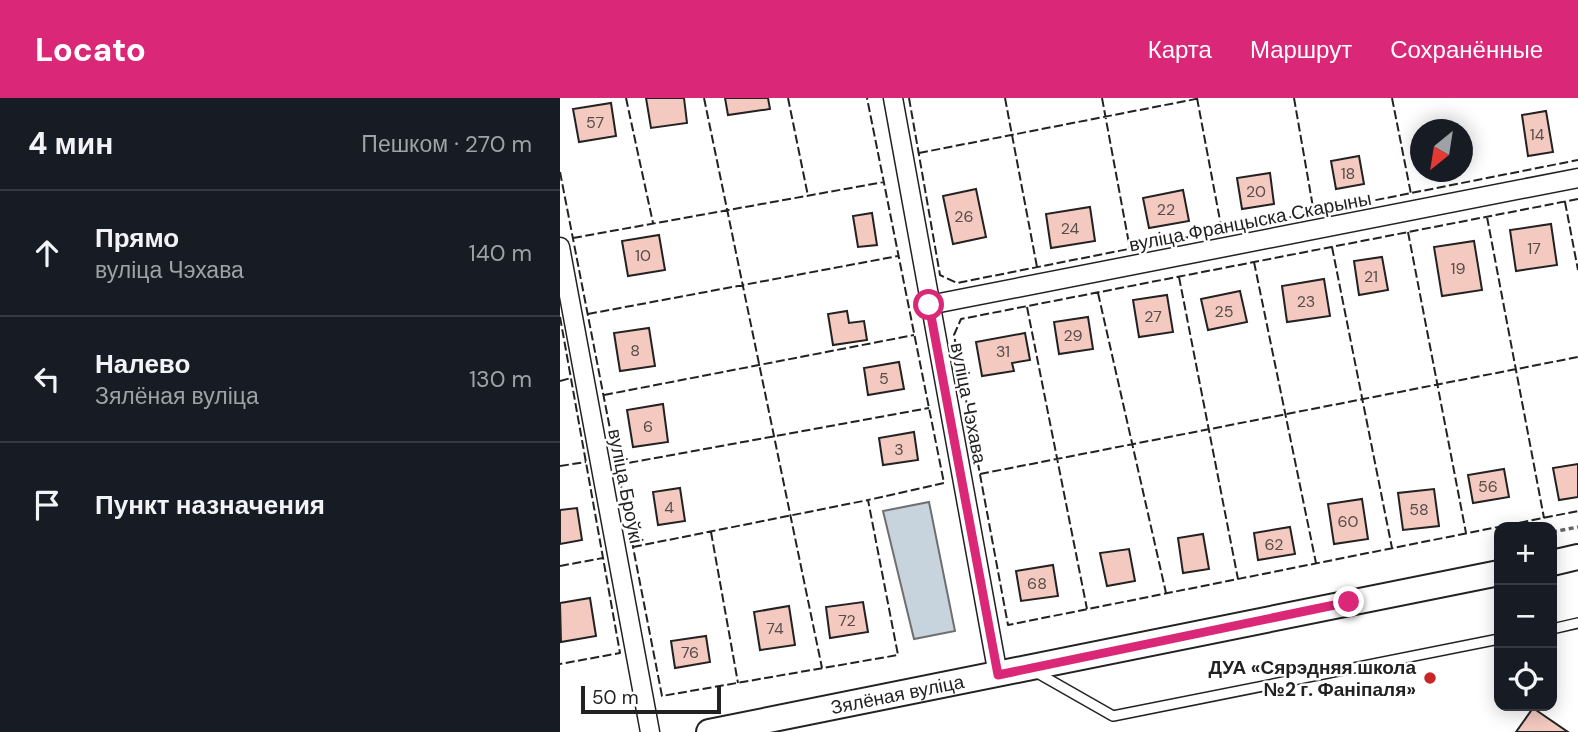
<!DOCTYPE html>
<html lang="ru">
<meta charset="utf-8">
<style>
:root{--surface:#171b24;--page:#242831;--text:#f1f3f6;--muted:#9ea1a6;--line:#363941;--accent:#db2777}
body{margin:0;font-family:"DM Sans",sans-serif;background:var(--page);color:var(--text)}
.controls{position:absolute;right:21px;bottom:21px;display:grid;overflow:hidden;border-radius:14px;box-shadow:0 4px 18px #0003}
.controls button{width:63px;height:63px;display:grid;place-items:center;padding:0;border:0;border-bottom:2px solid var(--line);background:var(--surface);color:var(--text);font:35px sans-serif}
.compass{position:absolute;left:850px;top:21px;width:63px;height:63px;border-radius:50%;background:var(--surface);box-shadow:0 4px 18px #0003;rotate:210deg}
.scale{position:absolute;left:21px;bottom:18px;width:140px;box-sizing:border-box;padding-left:7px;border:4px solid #222;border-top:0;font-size:19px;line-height:24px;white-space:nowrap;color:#222;-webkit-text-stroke:5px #fff;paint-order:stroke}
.stop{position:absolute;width:21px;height:21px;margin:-16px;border:5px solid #db2777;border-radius:50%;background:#fff}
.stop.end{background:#db2777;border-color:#fff;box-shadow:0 2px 7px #0008}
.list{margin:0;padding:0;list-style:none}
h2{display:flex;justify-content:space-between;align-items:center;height:91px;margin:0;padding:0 28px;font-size:30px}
h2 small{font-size:23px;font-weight:400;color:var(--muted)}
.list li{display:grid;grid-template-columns:46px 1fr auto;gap:21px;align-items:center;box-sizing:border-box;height:126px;padding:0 28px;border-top:2px solid var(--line)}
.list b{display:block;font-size:26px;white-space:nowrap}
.list p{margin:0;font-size:23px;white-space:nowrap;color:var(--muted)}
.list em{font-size:23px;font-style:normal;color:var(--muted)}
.icon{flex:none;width:38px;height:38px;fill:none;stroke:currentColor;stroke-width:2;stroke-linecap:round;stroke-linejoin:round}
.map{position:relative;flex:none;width:1018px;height:634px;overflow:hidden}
header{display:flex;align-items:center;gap:42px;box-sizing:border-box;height:98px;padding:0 35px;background:var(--accent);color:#fff}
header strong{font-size:33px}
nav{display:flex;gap:38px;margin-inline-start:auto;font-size:24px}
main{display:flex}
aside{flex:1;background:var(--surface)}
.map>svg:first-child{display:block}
.water{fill:#c7d3dd;stroke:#6f6f6f;stroke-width:2}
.building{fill:#f3c9c0;stroke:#222;stroke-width:2}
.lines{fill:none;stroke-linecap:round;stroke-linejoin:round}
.lane-casing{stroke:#222;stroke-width:12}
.street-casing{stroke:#222;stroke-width:21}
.secondary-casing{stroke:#222;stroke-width:28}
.path{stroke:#646464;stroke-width:3.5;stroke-dasharray:5 3.5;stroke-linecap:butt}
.lane{stroke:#fff;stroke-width:9}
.street{stroke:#fff;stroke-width:18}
.secondary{stroke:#fff;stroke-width:24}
.fence{stroke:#222;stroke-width:2;stroke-dasharray:9 3.5;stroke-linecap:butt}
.route{stroke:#db2777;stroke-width:9}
.poi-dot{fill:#c62828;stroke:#fff;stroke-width:2.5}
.labels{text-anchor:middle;stroke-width:5;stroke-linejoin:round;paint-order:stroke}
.number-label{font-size:16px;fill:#564c4a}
.street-label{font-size:19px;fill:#222;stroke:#fff}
.poi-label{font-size:19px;font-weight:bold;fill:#222;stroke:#fff;text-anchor:end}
</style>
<header>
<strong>Locato</strong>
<nav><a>Карта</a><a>Маршрут</a><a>Сохранённые</a></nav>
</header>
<main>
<aside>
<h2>4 мин<small>Пешком · 270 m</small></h2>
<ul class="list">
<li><svg class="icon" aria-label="ahead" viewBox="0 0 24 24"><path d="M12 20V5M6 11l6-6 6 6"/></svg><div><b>Прямо</b><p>вуліца Чэхава</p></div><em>140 m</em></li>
<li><svg class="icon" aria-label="left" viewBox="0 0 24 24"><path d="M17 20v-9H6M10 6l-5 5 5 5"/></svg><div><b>Налево</b><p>Зялёная вуліца</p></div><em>130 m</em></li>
<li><svg class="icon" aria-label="arrive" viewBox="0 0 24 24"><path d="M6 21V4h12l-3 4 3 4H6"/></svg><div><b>Пункт назначения</b></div></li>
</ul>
</aside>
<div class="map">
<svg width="1018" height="634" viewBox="0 0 1018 634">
<rect width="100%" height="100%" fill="#fff"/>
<path class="water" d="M369 404 395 533 354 541 323 413Z"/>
<path class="building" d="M86 0H124L127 25 91 30Z
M165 0H208L210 11 168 17Z
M51 5 56 38 19 44 13 11Z
M986 13 993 54 968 58 962 17Z
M799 58 804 86 776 91 771 63Z
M710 75 714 106 682 111 677 80Z
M416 91 426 139 393 146 383 98Z
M623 92 629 123 589 130 583 100Z
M530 109 535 143 491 150 486 116Z
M312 115 317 147 298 149 293 118Z
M991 126 997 167 956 173 950 132Z
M99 137 105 172 68 178 62 143Z
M914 143 922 192 882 198 874 149Z
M822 159 828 192 799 197 794 163Z
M764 181 770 218 727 224 722 188Z
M680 193 687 224 648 232 641 201Z
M607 197 613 234 579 239 573 202Z
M287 213 289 225 304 223 307 242 273 247 268 216Z
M528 219 533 251 499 256 494 224Z
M89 230 95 268 60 273 54 235Z
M465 235 470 262 452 265 454 273 422 278 416 244Z
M339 264 344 291 308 297 304 270Z
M103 306 108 344 73 349 67 312Z
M354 334 358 362 323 367 319 340Z
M1018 366V399L999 402 993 370Z
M944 371 949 399 913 405 908 377Z
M120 390 125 423 98 427 93 394Z
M874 391 879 428 843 432 838 395Z
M802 401 808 441 774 446 768 406Z
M17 410 22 442 0 446V412Z
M730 429 735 456 698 462 694 435Z
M643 436 649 471 623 475 618 440Z
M569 451 575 483 547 488 540 455Z
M493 467 498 498 461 503 456 473Z
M30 500 36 538 1 544 0 505Z
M303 504 308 534 270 540 266 509Z
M229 508 235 547 200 552 194 514Z
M146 538 150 564 115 570 111 543Z
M973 610 1008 634H956Z"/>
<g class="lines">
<defs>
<path id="lane" d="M992 531 1018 525
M474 573 553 618 939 541"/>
<path id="street" d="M333 0 438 577
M0 149 90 634
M369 207 1018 80"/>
<g id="secondary">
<path d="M992 465 1018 459"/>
<path id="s1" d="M149 634 939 475"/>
</g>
</defs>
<use href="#lane" class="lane-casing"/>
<use href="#street" class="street-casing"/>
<use href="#secondary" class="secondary-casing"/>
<path class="path" d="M992 434 1018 429"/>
<use href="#lane" class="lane"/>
<use href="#street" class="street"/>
<use href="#secondary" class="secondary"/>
<path class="fence" d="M66 0 93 125
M144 0 262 570
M228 0 248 98
M349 0 380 177 397 185 1018 62
M445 0 477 169
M542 0 570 151
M637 0 662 133
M734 0 754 115
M832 0 851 96
M359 55 641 0
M0 74 102 598 338 557 308 402 384 385 307 0
M1018 101 401 221 394 237 448 527 1018 413
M1005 104 1018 172
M927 119 984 420
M848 134 906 435
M13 140 324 84
M772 149 832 450
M694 164 756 465
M619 179 678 481
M538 195 606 495
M467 209 527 511
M28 216 338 158
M0 219 60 555 0 566
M0 283 11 280
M44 297 354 237
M57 367 369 310
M0 368 26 364
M420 376 1018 259
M151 434 178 585
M73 449 308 402
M0 468 43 460"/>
</g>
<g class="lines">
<path class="route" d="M369 207 438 577 789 504"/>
</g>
<circle class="poi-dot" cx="870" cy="580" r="7"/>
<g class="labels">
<g class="number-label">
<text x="35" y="30">57</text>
<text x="977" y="42">14</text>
<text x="788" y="81">18</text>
<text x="696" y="99">20</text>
<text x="606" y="117">22</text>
<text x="404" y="124">26</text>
<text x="510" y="136">24</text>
<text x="974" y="156">17</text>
<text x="83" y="163">10</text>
<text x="898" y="176">19</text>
<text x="811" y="184">21</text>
<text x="746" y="209">23</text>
<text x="664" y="219">25</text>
<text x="593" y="224">27</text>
<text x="513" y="243">29</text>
<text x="75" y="258">8</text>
<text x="443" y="259">31</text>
<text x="324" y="286">5</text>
<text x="88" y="334">6</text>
<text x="339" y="357">3</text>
<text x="928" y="394">56</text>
<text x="109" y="415">4</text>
<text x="859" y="417">58</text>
<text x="788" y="429">60</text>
<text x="714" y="452">62</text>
<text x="477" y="491">68</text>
<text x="287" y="528">72</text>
<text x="215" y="536">74</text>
<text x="130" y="560">76</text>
</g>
<g class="street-label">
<text transform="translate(690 123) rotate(-11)" y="7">вуліца Францыска Скарыны</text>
<text transform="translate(409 305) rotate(79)" y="7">вуліца Чэхава</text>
<text transform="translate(66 388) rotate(79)" y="7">вуліца Броўкі</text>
<text dy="7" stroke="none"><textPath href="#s1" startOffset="192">Зялёная вуліца</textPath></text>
</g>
<g class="poi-label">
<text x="856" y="576">ДУА «Сярэдняя школа<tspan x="856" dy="22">№2 г. Фаніпаля»</tspan></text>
</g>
</g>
</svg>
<div class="controls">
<button>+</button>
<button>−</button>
<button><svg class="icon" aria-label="locate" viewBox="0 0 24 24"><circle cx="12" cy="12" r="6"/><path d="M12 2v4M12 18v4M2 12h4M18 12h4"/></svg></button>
</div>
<svg class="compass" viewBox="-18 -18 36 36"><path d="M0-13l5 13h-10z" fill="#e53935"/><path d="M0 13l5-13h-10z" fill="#9ea1a6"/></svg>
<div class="scale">50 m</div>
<div class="stop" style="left:369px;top:207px"></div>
<div class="stop end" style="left:789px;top:504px"></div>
</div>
</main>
